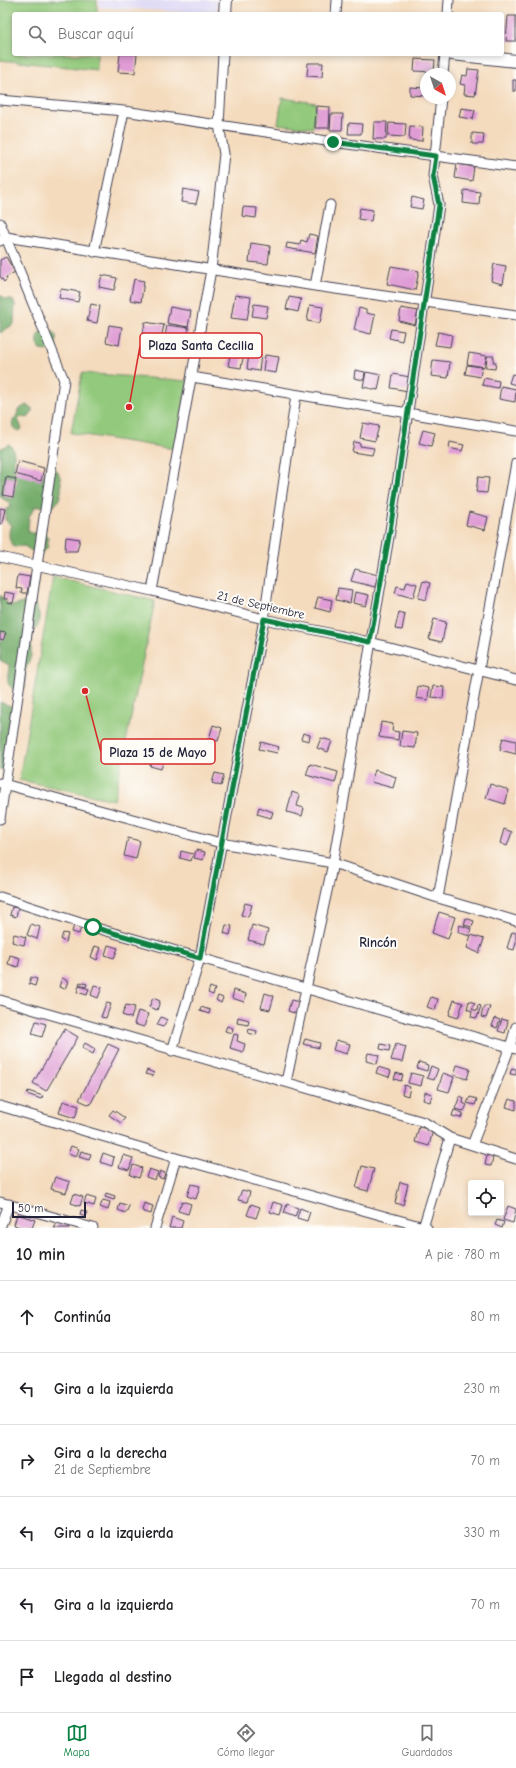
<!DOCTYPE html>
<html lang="es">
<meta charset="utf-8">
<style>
:root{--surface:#fff;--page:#f2f2f2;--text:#202124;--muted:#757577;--line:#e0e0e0;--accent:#0b8043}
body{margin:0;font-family:"Comic Neue",sans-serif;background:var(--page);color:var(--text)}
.controls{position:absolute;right:12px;bottom:12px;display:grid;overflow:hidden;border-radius:4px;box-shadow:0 2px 6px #0003}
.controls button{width:36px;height:36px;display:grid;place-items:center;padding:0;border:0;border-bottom:1px solid var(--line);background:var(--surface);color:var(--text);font:20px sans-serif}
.compass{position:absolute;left:420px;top:68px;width:36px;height:36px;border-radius:50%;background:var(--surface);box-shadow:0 2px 6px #0003;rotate:141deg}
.scale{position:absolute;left:12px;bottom:10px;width:74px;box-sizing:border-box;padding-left:4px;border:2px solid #22223b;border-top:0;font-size:11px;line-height:14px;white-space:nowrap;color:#22223b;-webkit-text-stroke:3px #fdfcf7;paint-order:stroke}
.stop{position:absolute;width:12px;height:12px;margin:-9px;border:3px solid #0b8043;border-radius:50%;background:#fff}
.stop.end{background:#0b8043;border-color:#fff;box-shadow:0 1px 4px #0008}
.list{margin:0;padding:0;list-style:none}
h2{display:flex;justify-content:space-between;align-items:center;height:52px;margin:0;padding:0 16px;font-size:17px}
h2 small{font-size:13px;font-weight:400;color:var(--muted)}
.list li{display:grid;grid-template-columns:26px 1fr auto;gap:12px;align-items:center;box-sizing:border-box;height:72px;padding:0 16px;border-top:1px solid var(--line)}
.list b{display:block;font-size:15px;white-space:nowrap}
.list p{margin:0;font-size:13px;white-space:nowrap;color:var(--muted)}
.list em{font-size:13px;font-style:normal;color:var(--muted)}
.icon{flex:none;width:22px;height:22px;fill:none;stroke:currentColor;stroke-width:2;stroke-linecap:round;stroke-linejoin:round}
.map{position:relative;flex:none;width:516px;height:1228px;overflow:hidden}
.search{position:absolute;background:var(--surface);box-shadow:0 2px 6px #0003;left:12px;right:12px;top:12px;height:44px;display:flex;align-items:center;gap:10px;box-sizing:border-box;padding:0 14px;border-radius:4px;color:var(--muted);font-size:15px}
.sheet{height:484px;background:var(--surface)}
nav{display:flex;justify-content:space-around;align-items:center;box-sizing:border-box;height:56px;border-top:1px solid var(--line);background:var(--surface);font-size:11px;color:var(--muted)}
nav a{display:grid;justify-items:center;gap:2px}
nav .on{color:var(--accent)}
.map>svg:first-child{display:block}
.built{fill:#dcd6f6}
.green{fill:#93c97c;stroke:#5a765c}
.forest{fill:#76ad6c;stroke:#4c6854;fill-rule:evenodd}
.building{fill:#df9cd5}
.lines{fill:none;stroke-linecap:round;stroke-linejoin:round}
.minor-casing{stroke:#423e4f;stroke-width:11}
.tertiary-casing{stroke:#423e4f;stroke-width:14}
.minor{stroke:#fff;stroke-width:9}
.tertiary{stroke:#fff;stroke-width:12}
.route{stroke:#0b8043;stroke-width:5}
.labels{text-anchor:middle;stroke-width:4;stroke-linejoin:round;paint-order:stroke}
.street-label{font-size:12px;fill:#22223b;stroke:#fdfcf7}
.neighbourhood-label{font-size:13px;font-weight:bold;fill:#22223b;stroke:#fdfcf7}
.leader{fill:none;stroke:#d62828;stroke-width:1.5}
.callout-dot{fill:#d62828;stroke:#fdfcf7;stroke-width:1.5}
.callout{fill:#fdfcf7;stroke:#d62828;stroke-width:1.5}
.callout-label{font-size:13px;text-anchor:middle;font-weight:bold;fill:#22223b}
</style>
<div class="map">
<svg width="516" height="1228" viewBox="0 0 516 1228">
<rect width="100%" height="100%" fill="#fdfcf7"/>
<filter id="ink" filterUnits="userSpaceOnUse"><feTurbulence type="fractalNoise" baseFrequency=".025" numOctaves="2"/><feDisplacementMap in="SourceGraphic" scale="8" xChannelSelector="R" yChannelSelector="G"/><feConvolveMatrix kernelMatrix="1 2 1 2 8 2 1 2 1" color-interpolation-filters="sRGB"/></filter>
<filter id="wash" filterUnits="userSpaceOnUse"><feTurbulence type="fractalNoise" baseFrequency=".012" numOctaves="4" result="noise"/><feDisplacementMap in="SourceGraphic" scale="16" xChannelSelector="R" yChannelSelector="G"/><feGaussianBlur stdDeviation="0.9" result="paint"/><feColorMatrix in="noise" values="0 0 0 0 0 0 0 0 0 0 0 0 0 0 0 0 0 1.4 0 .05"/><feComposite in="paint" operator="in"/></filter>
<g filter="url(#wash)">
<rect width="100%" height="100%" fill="#f4dbbe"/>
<path class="built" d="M99 0H217V14L99 7Z"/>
<path class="green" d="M0 0H97V14H14V54H97V70L0 60Z
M282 98 316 103 313 128 278 124Z
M82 373 188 381 175 449 71 433Z
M53 577 155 601 114 800 19 780Z"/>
<path class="forest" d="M0 295 6 299H12L15 304 14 324 0 333Z
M48 329C59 333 56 338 56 348L45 351C36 348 38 342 38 334L42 330Z
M26 405 32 408V412L28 418 22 417 18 419 22 429 19 431C14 430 11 426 13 421L17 415 18 410Z
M9 444C18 451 12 465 15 474L23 475 41 481 48 466 55 468C64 478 64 501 51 508L39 506 35 507 29 517 28 529 30 533H44L48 537V547L42 553H35L24 546 14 547C8 541 8 532 11 525L5 520 6 509 10 507V503L0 497V449ZM6 476 15 478 18 480 14 489V498L11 499 2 495Z
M0 595 10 606C19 605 25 601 34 602L40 617 38 625 32 632 31 656 25 671V688L18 692C4 685 8 679 9 665L0 660Z
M0 702 11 706 15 713 5 768 0 770Z"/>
<g id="blocks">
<path class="building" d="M508 16H516V41H506Z
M120 54H137L135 73 118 72Z
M415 59 435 60 434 72 414 71Z
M308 63H323L322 77 307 76Z
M468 69 479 70 475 95 464 94 465 85 460 84 462 75 467 76Z
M513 80H516V91H513Z
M410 87 426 88V96L410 95Z
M316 106 330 107 329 128H315Z
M461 108 475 110 473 119 459 117Z
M331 114H343L342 130H330Z
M374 122H387L386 139H373Z
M349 123 362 124 361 134H348Z
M389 123 406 124 405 137 388 136Z
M410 126 423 127 422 141 409 140Z
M472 133 484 134 483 144H472Z
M457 164 474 167 472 181 455 178Z
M183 189 199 192 196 204 181 202Z
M464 190 480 192 479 205 463 203Z
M412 197 424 200 422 209 410 207Z
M243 207 257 208 256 218 242 216Z
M360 208 373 210 371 221 358 219Z
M309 234 318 236 315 253 286 248 287 243 300 245 301 240 307 242Z
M251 243 270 246 268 264 249 262Z
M6 257 15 272 6 277 7 279 4 282 0 276V260Z
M494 264 506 266 503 284 491 281Z
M391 266 419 271 415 290 387 284Z
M102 275 117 278 114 290 99 287Z
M134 279 144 281 141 302 130 300Z
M61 289 80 292 78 302 59 298Z
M235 295 251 297 247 320 231 318Z
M289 297 301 299 298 312 286 309Z
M91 304 100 306 97 323 87 321Z
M254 304 268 306 266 318 252 316Z
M310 305 323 307 320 323 307 321Z
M170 307 191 311 188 327 167 323Z
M359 308 366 310V313L375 315 371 334 354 330Z
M401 308 418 311 415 325 399 321Z
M145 322 164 325 160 343 142 339Z
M109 325 122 327 119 345 106 342Z
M167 325 189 328 186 345 164 342Z
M391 329 404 331 402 341 389 338Z
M438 332 452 335 450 347 435 345Z
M231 350 244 353 241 368 228 366Z
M469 353 487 356 484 367 467 364Z
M249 354 261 355 259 371 247 369Z
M265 355 279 357 276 373 263 371Z
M487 356H494L493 362H496L495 369 486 368Z
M433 360 450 362 448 378 431 376Z
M467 365 482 367 480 377 465 374Z
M355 370 365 372 364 380 354 378Z
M366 372 381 375 378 390 363 387Z
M393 374 410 377 408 391 391 388Z
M512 374 516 375V385L509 383Z
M484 378 499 381 498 388 482 385Z
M501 386 516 389 515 402 499 399Z
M363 423 379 426 375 441 360 438Z
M423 430 435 433 431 446 419 443Z
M354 442 360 443V446L374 448 372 455 352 452Z
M450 442 464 445 462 451 449 448Z
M18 461 44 468 41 481 15 474Z
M6 477 16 479 13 497 3 495Z
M478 477 489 478 487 493 476 492Z
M0 508 5 509 2 524H0Z
M469 512 488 517 485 530 466 525Z
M66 537 80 539 77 551H65Z
M355 569 378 575 375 587 351 581Z
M18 575 30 577 27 593H21L22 589 16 588Z
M407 581 417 584 413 598 395 593 397 586 405 588Z
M423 581 430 583 426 600 418 598Z
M338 588 352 590 350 603 336 600Z
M5 592 15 594 13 603 7 602 8 599H4Z
M355 592 369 595 366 606 353 603Z
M318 597 332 600 330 612 315 608Z
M399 612 405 614 402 630 395 629Z
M434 619 446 622 442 642 429 639Z
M0 632 6 633 3 640 0 639Z
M418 686 429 688 428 700 416 698Z
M433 686 444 687 443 698 431 697Z
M381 722 393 724 392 731 399 732 398 740 379 737Z
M213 725 222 728 218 741 209 739Z
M402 731 417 733 415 748 400 746Z
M303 733 310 735 309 741 301 739Z
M321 738 332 741 328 752 317 748Z
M503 738 516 741V754L500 750Z
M261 742 279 747 277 753 259 749Z
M153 756 164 760 161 769 150 766Z
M310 764 338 772 335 783 306 775Z
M375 770 396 777 393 788 371 782Z
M215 773 224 775 221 786 212 783Z
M490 784 509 790 505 804 486 798Z
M292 792 300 795 297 806 304 808 302 816 287 812Z
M259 807 273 812 271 818 257 814Z
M504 829 512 832 507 846 500 843Z
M128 838 140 841 136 859 124 856Z
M196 850 205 852 203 860 194 858Z
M181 851 193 854 191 861 180 858Z
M245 903 252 905 248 917 241 915Z
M12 907 18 908 16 917 10 915Z
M439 912 455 917 448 939 432 933Z
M466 918 474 921 472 927 464 925Z
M31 924 40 927 37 939 27 935Z
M74 925 81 927 79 934 72 932Z
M226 925 232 926 230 935 224 933Z
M252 925 268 930 264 944 248 940Z
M460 925 471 929 469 936 458 932Z
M512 932 516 933V943L514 950 507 948Z
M63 933 68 934 66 942 61 940Z
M14 934 26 937 24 945 12 942Z
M471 935 484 939 479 953 467 948Z
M108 945 118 948 114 958 105 955Z
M95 946 101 948 97 960 91 957Z
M10 955 20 958 18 967 8 964Z
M31 977 37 979 35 986 29 984Z
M62 978 68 981 65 989 59 987Z
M80 982 87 984 86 987 79 985Z
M94 985 102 987 98 998 91 995Z
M79 986 89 989 87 995 77 992Z
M210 987 215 989 213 995 208 993Z
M234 990 246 994 244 1002 232 998Z
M265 993 274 996 270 1010 261 1008Z
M218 996 223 998 221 1003 216 1000Z
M431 997 438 999 435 1010 427 1007Z
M153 998 160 1001 157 1010 149 1007Z
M291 1000 300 1002 297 1014 288 1011Z
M454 1000 463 1003 458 1018 449 1015Z
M469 1001 475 1003 472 1009 477 1011 478 1005 481 1006 477 1018 471 1017 472 1011 467 1009Z
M106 1003 111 1004 106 1018 101 1017Z
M126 1005 135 1007 131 1018 122 1015Z
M484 1006 490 1007 486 1018 481 1017Z
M201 1007 210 1010 209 1014 200 1011Z
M138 1011 148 1014 144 1027 134 1024Z
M161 1017 167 1020 163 1027 157 1025Z
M238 1017 249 1020 248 1025 237 1023Z
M495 1018 500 1020 497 1028 492 1026Z
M502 1019 508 1021 505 1033 498 1031Z
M36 1021 46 1024 42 1037 32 1034Z
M227 1026 233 1028 232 1033 225 1031Z
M65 1029 78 1037 46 1091 33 1083Z
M249 1029 257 1031 256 1035 248 1033Z
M234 1034 238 1035 237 1041 245 1044 243 1052 230 1048Z
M305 1039 320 1043 319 1048 303 1044Z
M336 1040 350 1044 347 1054 333 1050Z
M85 1043 95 1049 93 1054 82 1048Z
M108 1044 119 1049 90 1105 79 1100Z
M381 1044 390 1046 389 1051 380 1049Z
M396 1044 406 1047 402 1062 391 1060Z
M368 1053 379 1055 377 1064 366 1061Z
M419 1062 428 1065 427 1071 417 1068Z
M457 1065 470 1069 467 1079 454 1075Z
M431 1066 438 1069 434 1080 427 1078Z
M378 1067 391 1071 389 1077 376 1073Z
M512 1068 516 1069V1075L510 1074Z
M147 1070 154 1073 153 1076 145 1074Z
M396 1073 403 1075 401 1081 394 1079Z
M411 1073 423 1076 421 1086 408 1083Z
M443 1073 454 1077 449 1092 438 1089Z
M404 1085 410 1087 408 1096 402 1094Z
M28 1091 43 1096 41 1099 27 1094Z
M425 1092 432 1094 430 1102 423 1100Z
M460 1096 464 1098 463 1103 467 1105 464 1111 455 1109Z
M470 1097 477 1099 475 1105 467 1103Z
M509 1099 516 1101V1110L506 1107Z
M63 1101 79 1106 75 1118 59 1113Z
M113 1110 125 1118 121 1123 109 1115Z
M454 1110 463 1113 461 1118 452 1116Z
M419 1127 433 1130 429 1146 415 1142Z
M71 1146 79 1149 76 1157 68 1154Z
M81 1151 91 1154 89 1160 79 1157Z
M488 1151 494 1153 491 1166 485 1165Z
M103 1153 114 1157 112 1166 100 1162Z
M123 1155 133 1158 129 1170 119 1167Z
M133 1165 142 1168 139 1178 130 1175Z
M362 1166 374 1169 368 1191 356 1188Z
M149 1169 158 1172 155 1180 146 1177Z
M160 1171 165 1173 163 1179 158 1177Z
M55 1177 70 1182 66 1193 51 1189Z
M400 1182 408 1184 403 1205 395 1203Z
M191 1184 200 1186 196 1199 187 1196Z
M242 1190 250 1192 247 1202 238 1200Z
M106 1193 115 1196 114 1200 105 1197Z
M74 1194 83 1197 80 1206 71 1203Z
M86 1196 96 1199 94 1206 84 1203Z
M103 1200 110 1202 108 1210 100 1207Z
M182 1201 191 1204 188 1214 178 1211Z
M273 1202 283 1205 280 1215 270 1212Z
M120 1203 129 1206 126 1213 118 1210Z
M144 1203 153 1206 151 1214 142 1211Z
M251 1204 260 1207 256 1218 247 1215Z
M287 1204 298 1208 295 1217 284 1213Z
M508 1206 516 1209 513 1223 503 1220Z
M300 1208 310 1212 307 1221 297 1218Z
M81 1210 87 1212 85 1217 80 1215Z
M17 1214 35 1220 32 1228H23L14 1225Z
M172 1217 183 1221 181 1228H169Z
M497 1220 504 1222 502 1228 495 1225Z
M58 1222 70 1226 69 1228H54Z"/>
</g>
</g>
<g filter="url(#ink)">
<use href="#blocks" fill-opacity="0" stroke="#423e4f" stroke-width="1"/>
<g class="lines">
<defs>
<path id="minor" d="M336 14 337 0
M448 14 449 0
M443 74 445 54
M0 100 124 111 333 142 516 167
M0 223 64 380 0 819
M0 241 6 237 315 286 516 315
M94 252 124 111
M315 286 330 205
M192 377 516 431
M0 557 152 591 264 619 370 642 516 680
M152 591 211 270 224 154 219 125 223 54
M0 783 221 843 333 863 438 898 516 921
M0 897 93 927 516 1049
M438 898 516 463
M0 1000 424 1122 450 1138 516 1159
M172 1051 200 958 264 619 296 395
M286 1082 333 863 390 531 439 205 433 176 441 98
M0 1106 176 1158 427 1228
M472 1145 510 1047 516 1027
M0 1202 93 1228
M0 1228 9 1204
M155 1228 176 1158
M423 1228 450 1138"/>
<path id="tertiary" d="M225 14 226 0
M452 54 516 61"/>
</defs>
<use href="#minor" class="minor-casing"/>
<use href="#tertiary" class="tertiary-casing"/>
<use href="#minor" class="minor"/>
<use href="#tertiary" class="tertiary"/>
</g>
</g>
<g class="lines" filter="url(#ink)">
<path class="route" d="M93 927 200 958 264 619 370 642 390 531 439 205 433 176 436 156 333 142"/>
</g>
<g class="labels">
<g class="street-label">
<text transform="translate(261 605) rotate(13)" y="4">21 de Septiembre</text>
</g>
<g class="neighbourhood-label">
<text x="378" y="947">Rincón</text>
</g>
</g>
<path class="leader" d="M129 407L140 346M85 691L101 752"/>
<g class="callout-dot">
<circle cx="129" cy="407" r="4"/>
<circle cx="85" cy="691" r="4"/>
</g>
<g class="callout">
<rect x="140" y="333" width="122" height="25" rx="4"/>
<rect x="101" y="739" width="114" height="25" rx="4"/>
</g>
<g class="callout-label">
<text x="201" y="350">Plaza Santa Cecilia</text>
<text x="158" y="757">Plaza 15 de Mayo</text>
</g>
</svg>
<div class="controls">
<button><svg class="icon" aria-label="locate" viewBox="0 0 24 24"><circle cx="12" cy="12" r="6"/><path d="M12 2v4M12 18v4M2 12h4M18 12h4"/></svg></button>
</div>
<svg class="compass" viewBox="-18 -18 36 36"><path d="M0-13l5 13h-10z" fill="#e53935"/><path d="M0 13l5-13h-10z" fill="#757577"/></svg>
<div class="scale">50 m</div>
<div class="stop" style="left:93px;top:927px"></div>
<div class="stop end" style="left:333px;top:142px"></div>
<div class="search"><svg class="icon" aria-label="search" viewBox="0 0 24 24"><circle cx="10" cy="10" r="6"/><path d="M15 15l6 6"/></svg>Buscar aquí</div>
</div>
<section class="sheet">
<h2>10 min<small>A pie · 780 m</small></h2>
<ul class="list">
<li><svg class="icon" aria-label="ahead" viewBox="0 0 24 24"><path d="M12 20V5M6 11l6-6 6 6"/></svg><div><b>Continúa</b></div><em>80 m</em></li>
<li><svg class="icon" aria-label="left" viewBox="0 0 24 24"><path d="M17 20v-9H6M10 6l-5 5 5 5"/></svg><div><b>Gira a la izquierda</b></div><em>230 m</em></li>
<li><svg class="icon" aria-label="right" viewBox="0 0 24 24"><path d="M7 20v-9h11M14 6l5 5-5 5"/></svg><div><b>Gira a la derecha</b><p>21 de Septiembre</p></div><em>70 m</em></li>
<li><svg class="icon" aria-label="left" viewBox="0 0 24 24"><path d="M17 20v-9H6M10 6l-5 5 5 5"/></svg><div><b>Gira a la izquierda</b></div><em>330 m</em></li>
<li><svg class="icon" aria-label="left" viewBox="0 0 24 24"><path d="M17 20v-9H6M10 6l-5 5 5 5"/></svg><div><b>Gira a la izquierda</b></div><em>70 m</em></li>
<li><svg class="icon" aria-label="arrive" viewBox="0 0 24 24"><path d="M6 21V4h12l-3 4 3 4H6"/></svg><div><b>Llegada al destino</b></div></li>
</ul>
</section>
<nav>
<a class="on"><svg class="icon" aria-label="map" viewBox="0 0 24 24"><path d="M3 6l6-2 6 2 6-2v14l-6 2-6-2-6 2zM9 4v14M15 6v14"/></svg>Mapa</a>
<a><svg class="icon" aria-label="directions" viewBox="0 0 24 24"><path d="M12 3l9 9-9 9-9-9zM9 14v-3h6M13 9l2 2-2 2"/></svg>Cómo llegar</a>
<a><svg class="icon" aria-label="saved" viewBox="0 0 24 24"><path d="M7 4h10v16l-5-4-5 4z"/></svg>Guardados</a>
</nav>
